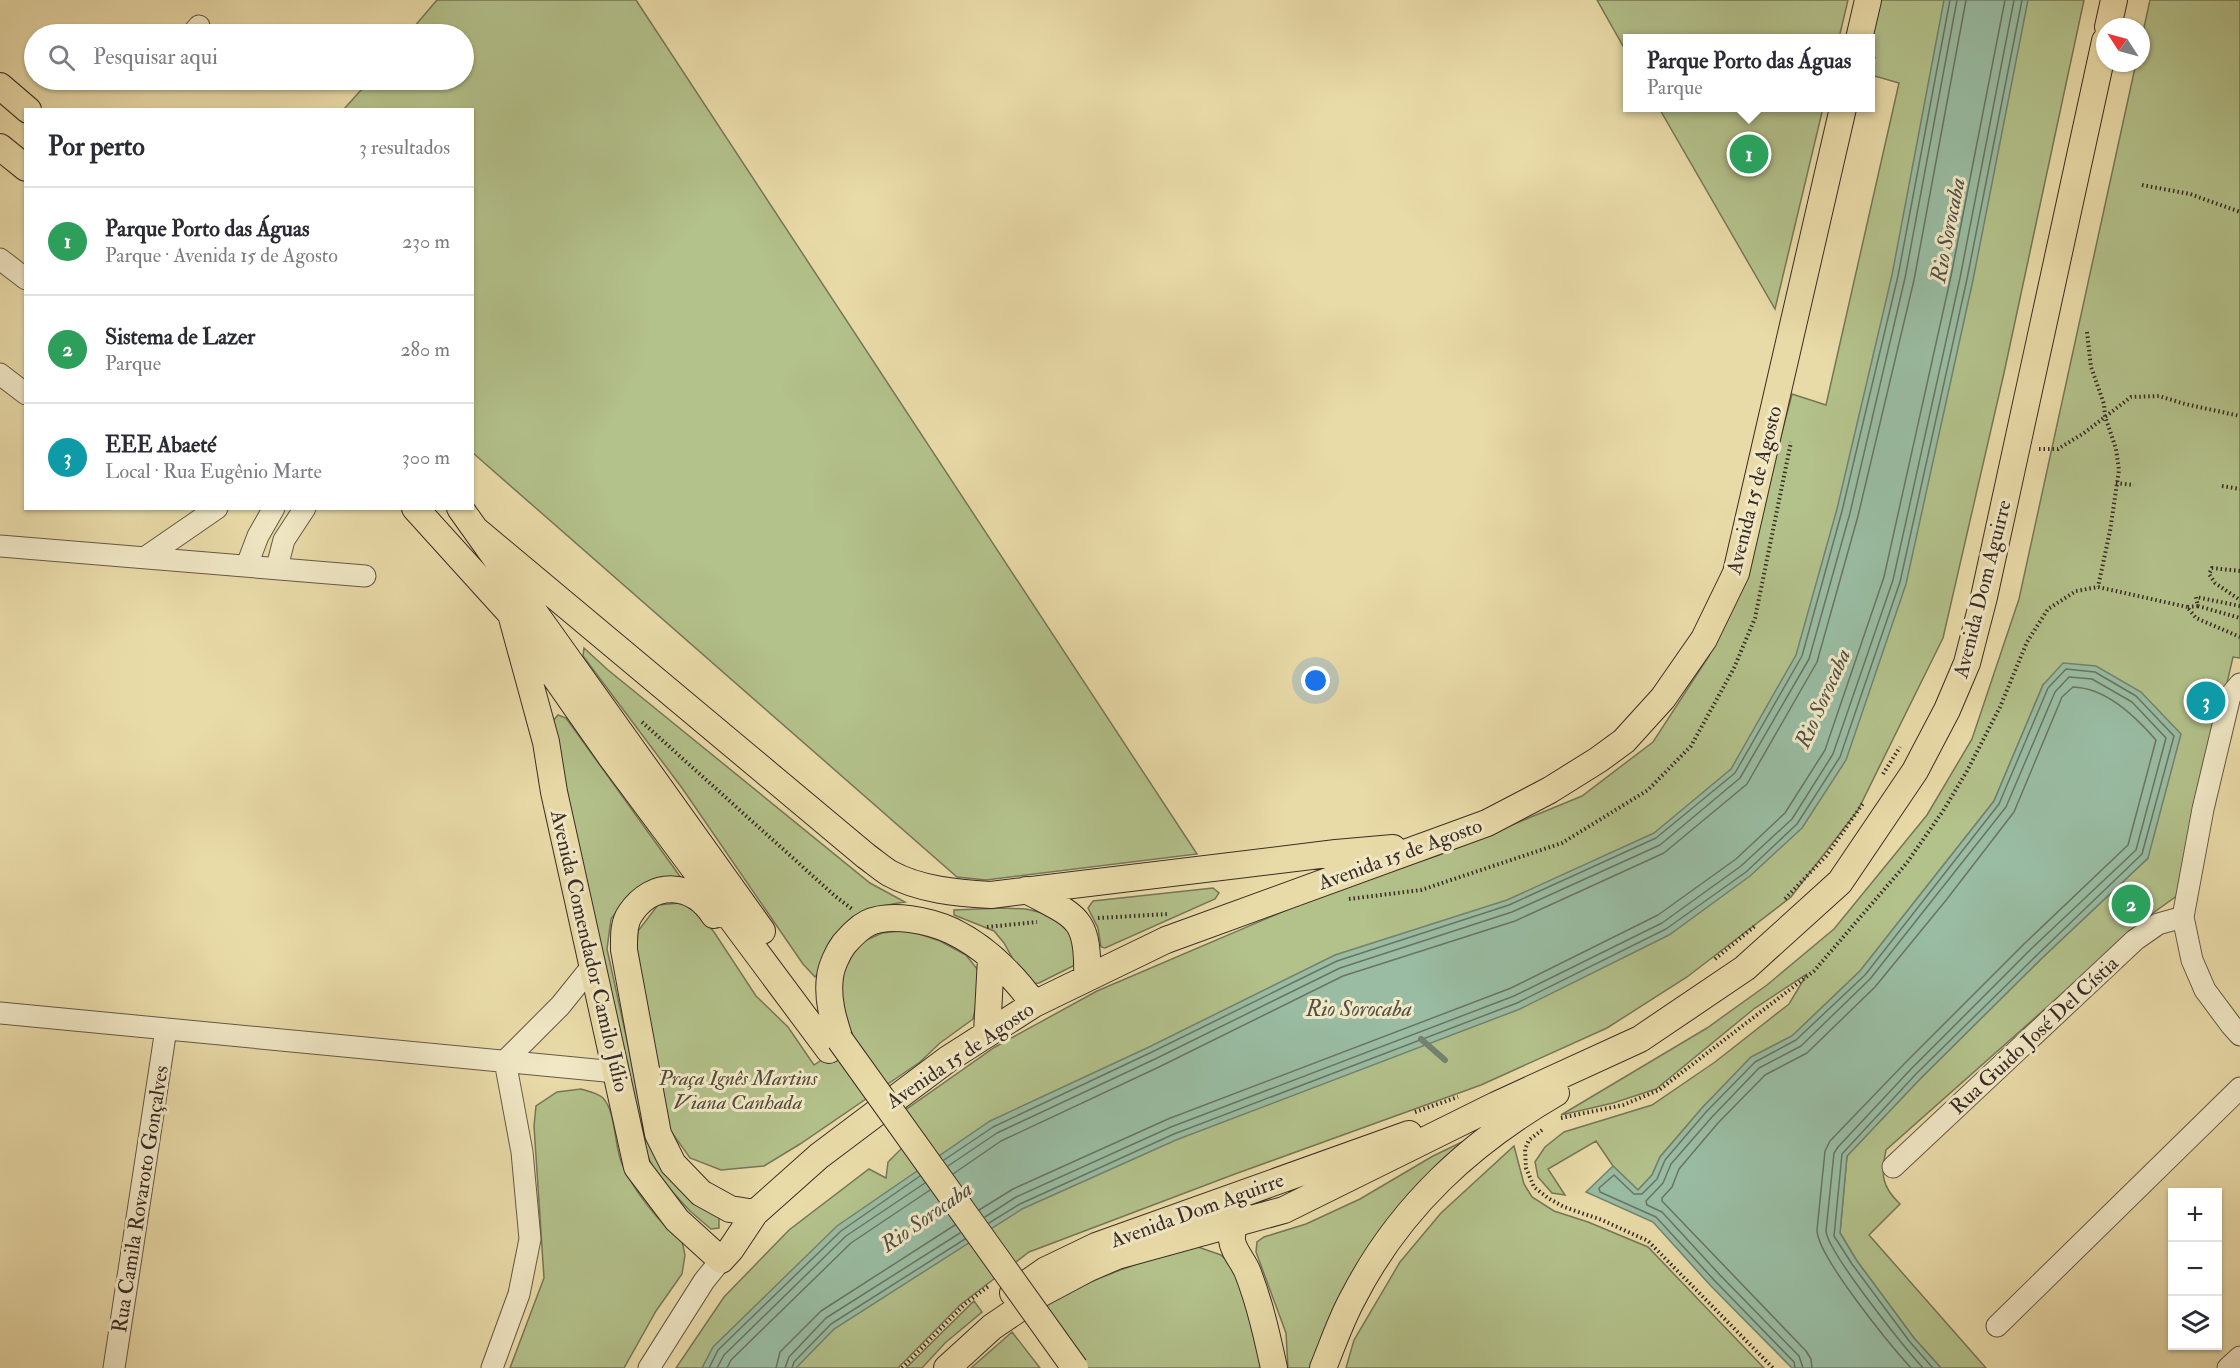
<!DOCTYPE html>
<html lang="pt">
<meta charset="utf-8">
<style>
:root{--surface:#fff;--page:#f7f7f7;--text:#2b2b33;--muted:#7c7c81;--line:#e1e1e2;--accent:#b45309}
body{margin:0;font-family:"IM FELL Double Pica",serif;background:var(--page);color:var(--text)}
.controls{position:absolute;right:18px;bottom:18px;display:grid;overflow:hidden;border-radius:0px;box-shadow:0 2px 4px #0004}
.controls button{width:54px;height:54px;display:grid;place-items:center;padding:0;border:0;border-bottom:2px solid var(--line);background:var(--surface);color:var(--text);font:30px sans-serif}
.compass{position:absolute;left:2096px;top:18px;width:54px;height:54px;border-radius:50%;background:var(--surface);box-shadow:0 2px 4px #0004;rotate:306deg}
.you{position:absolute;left:1316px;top:681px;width:21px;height:21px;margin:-15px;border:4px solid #fff;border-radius:50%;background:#1a73e8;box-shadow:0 0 0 9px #1a73e833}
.badge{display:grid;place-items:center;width:39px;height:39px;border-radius:50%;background:var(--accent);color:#fff;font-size:20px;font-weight:700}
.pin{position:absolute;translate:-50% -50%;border:3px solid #fff;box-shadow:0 2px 6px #0006}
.popup{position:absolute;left:1623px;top:34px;width:252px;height:78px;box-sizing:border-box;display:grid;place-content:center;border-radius:0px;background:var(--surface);filter:drop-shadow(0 2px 4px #0005);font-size:20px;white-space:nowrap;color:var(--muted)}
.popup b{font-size:22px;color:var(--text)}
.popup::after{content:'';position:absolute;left:50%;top:100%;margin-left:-12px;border:12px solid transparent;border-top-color:var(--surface)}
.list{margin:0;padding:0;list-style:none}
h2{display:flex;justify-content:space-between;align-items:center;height:78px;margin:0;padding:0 24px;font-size:26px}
h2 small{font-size:20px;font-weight:400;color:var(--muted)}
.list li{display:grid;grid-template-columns:39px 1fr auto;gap:18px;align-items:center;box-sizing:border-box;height:108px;padding:0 24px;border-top:2px solid var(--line)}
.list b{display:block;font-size:22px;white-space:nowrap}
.list p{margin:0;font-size:20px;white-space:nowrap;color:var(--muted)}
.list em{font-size:20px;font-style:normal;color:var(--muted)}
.icon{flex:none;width:33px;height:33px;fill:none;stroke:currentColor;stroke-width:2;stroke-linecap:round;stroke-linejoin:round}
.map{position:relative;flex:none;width:2240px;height:1368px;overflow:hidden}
.search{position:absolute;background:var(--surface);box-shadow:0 2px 4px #0004;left:24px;top:24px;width:450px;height:66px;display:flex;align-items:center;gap:15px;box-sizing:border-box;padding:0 21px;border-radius:33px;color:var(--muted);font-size:22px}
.panel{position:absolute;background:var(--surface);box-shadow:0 2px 4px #0004;left:24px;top:108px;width:450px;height:402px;border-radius:0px}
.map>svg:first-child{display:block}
.green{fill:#b3c18a;stroke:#777658;stroke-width:1.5}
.water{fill:#99bca2;stroke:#738270;stroke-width:1.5}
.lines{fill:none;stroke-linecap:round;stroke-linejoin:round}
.shore{stroke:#6a7464;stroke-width:1.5}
.stream{stroke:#738270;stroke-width:6}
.minor-casing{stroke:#665846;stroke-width:23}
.major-casing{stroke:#3b2c26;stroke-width:28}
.path{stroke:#3b2c26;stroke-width:4;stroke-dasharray:1.5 3;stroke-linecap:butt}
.minor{stroke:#f1e8c6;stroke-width:21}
.major{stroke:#e9dba8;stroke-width:26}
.major-bridge-casing{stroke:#3b2c26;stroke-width:28;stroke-linecap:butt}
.major-bridge{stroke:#e9dba8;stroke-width:26}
.labels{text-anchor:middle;stroke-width:6;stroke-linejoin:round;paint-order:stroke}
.street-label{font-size:21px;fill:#3b2c26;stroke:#f1e8c6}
.park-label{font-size:21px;font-style:italic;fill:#534a3a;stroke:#f1e8c6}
.water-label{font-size:22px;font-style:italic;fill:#525045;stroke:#f1e8c6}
</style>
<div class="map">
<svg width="2240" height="1368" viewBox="0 0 2240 1368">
<rect width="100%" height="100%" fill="#e9dba8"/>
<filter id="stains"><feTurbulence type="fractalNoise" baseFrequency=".00333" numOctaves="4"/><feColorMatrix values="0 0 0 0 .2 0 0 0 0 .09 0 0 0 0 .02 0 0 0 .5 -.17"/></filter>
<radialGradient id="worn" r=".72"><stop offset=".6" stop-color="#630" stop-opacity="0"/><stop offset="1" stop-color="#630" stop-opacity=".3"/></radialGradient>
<path class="green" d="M437 0H636L1197 854 986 880 957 877 473 453 472 110 344 109 370 80H464V34H408Z
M1597 0H1848L1839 38 1628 39 1627 53Z
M1879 0H2084L2004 373 1943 638 1858 810 1791 897 1687 977 1607 1028 1481 1085 1235 1174 1029 1252 960 1305 898 1368H676L724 1297 789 1230 869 1169 886 1178 888 1162 915 1135 901 1113 995 1047 1097 991 1324 894 1439 855 1582 796 1653 742 1709 656 1748 562 1792 394 1826 405 1899 83 1871 75 1870 39Z
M2150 0H2240V658L2233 657 2178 895 2153 913 1886 1150C1881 1174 1881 1186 1900 1204L1869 1235 1986 1368H1941L1914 1338 1857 1261 1840 1233 1847 1156 1920 1079 2041 959 2148 858 2043 685 1994 801 1860 971 1792 1036 1751 1057 1702 1108 1660 1157 1652 1175 1638 1190 1613 1166 1596 1141 1548 1169 1565 1195 1552 1193 1538 1177 1535 1162 1545 1147 1564 1132 1652 1105 1715 1062 1789 1004 1807 974 1755 1008 1656 1089 1613 1103 1561 1115 1707 1028 1767 985 1834 929 1927 815 1972 739 2019 599 2136 63H2141V41Z
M1659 108H1823L1775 309Z
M584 648 608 670 870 883 905 902C870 906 842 919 825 951 821 960 823 970 815 977L803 964 682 788 583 656Z
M558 715 566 718 684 882 644 886 625 900 611 919 607 949 649 1141 665 1167 719 1218V1228L711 1229 690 1211 656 1174 641 1142 594 936 553 721Z
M1213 888 1219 893 1215 899 1105 948 1101 947 1098 928 1088 908 1093 901Z
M681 903 697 912 714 932 756 996 788 1027 814 1065 848 1042 835 1014 843 959 862 942 882 933 908 930 940 941 966 955 982 975 973 1019 940 1043 920 1062 800 1144 764 1166 721 1170 690 1158 670 1130 661 1098 636 958 638 931 658 905Z
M1003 908 1026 909 1060 917 1077 942 1075 965 1039 983 1032 984 1019 970 1004 943 994 931 954 915V910Z
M581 1089C588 1091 598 1093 603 1098 616 1112 614 1145 622 1164 633 1190 660 1224 682 1241L685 1255 682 1274 656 1311 624 1368H510L544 1278 534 1126 536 1106 557 1092Z
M1493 1127 1423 1187 1313 1368H1288L1286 1333 1256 1252 1257 1242 1264 1237 1306 1224 1360 1199 1433 1156Z
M1514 1146 1524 1184 1532 1197 1554 1211 1588 1222 1648 1247 1764 1368H1346L1354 1340 1400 1262 1441 1213Z
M1198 1247 1221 1255 1240 1274 1262 1368H1083L1038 1309C1089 1279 1140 1260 1198 1247Z
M974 1301 982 1312 945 1343 922 1368H906Z
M1012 1332 1040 1368H971Z"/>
<path class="water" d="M1944 0H2028L1973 280 1906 584 1846 760 1802 828 1750 876 1669 935 1520 1009 1176 1140 1022 1209 834 1329 796 1368H702L713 1347 837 1226 990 1121 1149 1047 1335 955 1507 900 1654 833 1731 769 1796 655 1837 509 1892 275Z
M2063 663 2096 666 2141 692 2181 734 2148 858 2041 959 1920 1079 1847 1156 1840 1233 1857 1261 1914 1338 1941 1368H1792L1710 1285 1653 1222 1586 1192 1613 1166 1638 1190 1652 1175 1660 1157 1702 1108 1751 1057 1792 1036 1860 971 1994 801 2043 685Z"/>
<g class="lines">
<path class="shore" d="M944 1160 993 1127 1152 1052 1337 961 1509 905 1656 838 1735 773 1802 656 1842 511 1898 276 1950 0
M948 1166 997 1133 1155 1059 1340 968 1512 912 1660 845 1740 778 1809 659 1850 513 1905 278 1957 0
M953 1174 1001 1141 1159 1067 1343 976 1515 921 1664 853 1747 784 1817 662 1858 516 1914 280 1966 0
M979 1210 1013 1189 1168 1119 1511 988 1658 915 1736 859 1785 813 1825 750 1884 577 1951 276 2005 0
M985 1217 1016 1197 1171 1127 1514 996 1662 923 1741 866 1792 819 1833 754 1893 580 1960 278 2014 0
M989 1223 1020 1204 1174 1134 1517 1003 1666 929 1746 872 1797 824 1840 757 1900 582 1967 279 2022 0
M709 1368 718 1350 841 1231 920 1176
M717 1368 724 1355 846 1236 925 1183
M727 1368 731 1360 851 1243 930 1190
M776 1368 780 1352 821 1311 955 1225
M785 1368 789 1357 826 1318 960 1233
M792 1368 794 1362 831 1324 965 1239
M1795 1368 1794 1362 1714 1280 1656 1217 1600 1192 1599 1188 1614 1175 1634 1194H1642L1657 1179 1665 1160 1706 1112 1755 1062 1796 1040 1865 975 1999 804 2048 688 2066 669 2095 672 2136 696 2174 736 2142 854 2037 955 1916 1074 1842 1154 1834 1236 1852 1264 1910 1342 1933 1368
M1803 1368 1799 1356 1720 1275 1662 1212 1647 1205 1646 1201 1663 1183 1671 1164 1712 1117 1759 1068 1801 1046 1870 979 2006 807 2055 692 2069 677 2092 679 2132 702 2166 738 2136 850 2031 949 1911 1069 1838 1147 1834 1153 1826 1231C1828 1253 1905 1348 1923 1368
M1812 1368 1811 1359 1806 1351 1662 1201V1198L1672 1187 1679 1169 1718 1123 1765 1075 1807 1053 1875 987 1947 899 2014 812 2062 697 2073 687C2106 688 2135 716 2156 740L2128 845 2025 943 1905 1063 1830 1141 1825 1151 1817 1230C1817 1256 1891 1346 1911 1368"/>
<path class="stream" d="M1421 1039 1445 1060"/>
<defs>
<path id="minor" d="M192 34 199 26
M0 259 26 279
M0 374 26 394
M0 546 365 576
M146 557 217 508
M247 565 258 536 274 508
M277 567 284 540 305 508
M2240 684 2230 696 2203 809 2183 917 2192 960 2205 990 2231 1025 2240 1035
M0 1013 616 1072
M505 1061 560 1006 593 965
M1893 1167 2135 940 2158 924 2183 917
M1997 1326 2240 1088
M114 1368 166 1029
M492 1368 519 1294 530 1239 522 1152 505 1061
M649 1368 704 1281 721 1260
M2228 1368 2240 1357"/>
<path id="major" d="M2108 27 2114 0
M1859 39 1868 0
M0 86 28 110
M0 147 26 168
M415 508 511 614 611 757 829 1050
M460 508 762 931
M476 530 866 856C873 861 881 868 889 873 920 890 957 893 991 895L1336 853 1393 848
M511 614 546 742 554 792 637 1167 677 1220 721 1260 731 1249 755 1213 819 1156 948 1059 1034 1004 1166 940 1487 823 1550 790 1598 760 1624 741 1663 698 1704 639 1736 573 1843 108
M1026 890C1076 917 1089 916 1087 978
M714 915C693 883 653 879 630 914 623 924 624 938 624 950L658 1134 673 1164 701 1193 730 1209 755 1213
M987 1033 991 958
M840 1040C833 1019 827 999 830 977 831 967 838 952 844 944 851 936 858 928 868 923 890 912 931 921 952 931 985 947 1013 975 1034 1004
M1241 1214C1234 1223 1232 1228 1232 1240 1233 1251 1244 1262 1248 1273 1260 1304 1267 1336 1274 1368
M1013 1293 1046 1270 1096 1246 1409 1134
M947 1368 992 1327 1042 1293 1089 1268 1117 1256 1284 1210 1496 1105 1640 1039 1745 968 1840 882 1915 771 1947 710 1967 663 1984 597 2105 41
M1323 1368C1333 1344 1341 1319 1354 1296 1400 1207 1470 1143 1556 1093"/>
</defs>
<use href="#minor" class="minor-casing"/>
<use href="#major" class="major-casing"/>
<path class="path" d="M1870 71 1874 55
M2142 185 2190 194 2240 212
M2087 332 2091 367 2104 404 2105 416 2116 449 2119 470 2110 531 2098 587
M2039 449H2058L2084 433 2131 397 2159 396 2185 404 2240 416
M2116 483 2134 485
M2222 486 2240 489
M2240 571 2212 568 2209 574 2215 583 2240 600
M2198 606 2187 607 2196 618 2240 637
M2240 606 2196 597 2198 606 2240 618
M642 722 835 896 852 909
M1883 774 1900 747
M1349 899 1421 890 1562 843 1648 790 1691 746 1734 668 1755 618 1791 442
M1785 899 1826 856 1864 802
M1098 918 1168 914
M987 927 1037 922
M1715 959 1755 926
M1415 1112 1458 1097
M1561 1118 1623 1105 1659 1090 1814 971 1906 864 1943 811 1967 771 2000 707 2027 642 2048 609 2076 591 2098 587 2187 607
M1542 1130 1529 1140 1525 1149 1526 1168 1534 1187 1548 1198 1564 1207 1602 1220 1648 1241 1773 1368
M902 1368 965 1304 990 1285"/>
<use href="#minor" class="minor"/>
<use href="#major" class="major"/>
<defs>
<path id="major-bridge" d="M840 1040 1075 1368"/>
</defs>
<use href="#major-bridge" class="major-bridge-casing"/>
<use href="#major-bridge" class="major-bridge"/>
</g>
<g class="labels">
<g class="street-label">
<text transform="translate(1754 490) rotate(-76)" y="7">Avenida 15 de Agosto</text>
<text transform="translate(1982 589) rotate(-76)" y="7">Avenida Dom Aguirre</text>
<text transform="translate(1400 854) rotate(-20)" y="7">Avenida 15 de Agosto</text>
<text transform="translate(590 951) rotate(77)" y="7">Avenida Comendador Camilo Júlio</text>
<text transform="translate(2034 1035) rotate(-43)" y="7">Rua Guido José Del Cístia</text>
<text transform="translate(960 1055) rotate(-34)" y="7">Avenida 15 de Agosto</text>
<text transform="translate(140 1199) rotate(-81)" y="7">Rua Camila Rovaroto Gonçalves</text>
<text transform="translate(1197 1210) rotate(-20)" y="7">Avenida Dom Aguirre</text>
</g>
<g class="park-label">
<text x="738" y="1085">Praça Ignês Martins<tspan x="738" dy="24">Viana Canhada</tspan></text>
</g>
<g class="water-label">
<text transform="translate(1947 230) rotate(-79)" y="8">Rio Sorocaba</text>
<text transform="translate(1822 698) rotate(-66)" y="8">Rio Sorocaba</text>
<text x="1359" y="1016">Rio Sorocaba</text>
<text transform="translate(926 1216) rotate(-35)" y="8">Rio Sorocaba</text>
</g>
</g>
<rect width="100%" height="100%" filter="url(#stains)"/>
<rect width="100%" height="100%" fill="url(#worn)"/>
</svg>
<div class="controls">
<button>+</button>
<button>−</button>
<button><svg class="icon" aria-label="layers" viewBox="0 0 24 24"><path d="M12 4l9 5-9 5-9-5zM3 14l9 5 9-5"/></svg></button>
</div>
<svg class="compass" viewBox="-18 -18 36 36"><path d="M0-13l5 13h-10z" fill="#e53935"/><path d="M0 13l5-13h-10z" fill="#7c7c81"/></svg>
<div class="you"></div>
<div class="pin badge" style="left:1749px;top:154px;background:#2e9e5b">1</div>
<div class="popup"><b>Parque Porto das Águas</b>Parque</div>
<div class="pin badge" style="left:2131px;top:904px;background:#2e9e5b">2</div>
<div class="pin badge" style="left:2206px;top:701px;background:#0f9aa8">3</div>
<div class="search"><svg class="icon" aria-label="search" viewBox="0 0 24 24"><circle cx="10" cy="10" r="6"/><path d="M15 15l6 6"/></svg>Pesquisar aqui</div>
<section class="panel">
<h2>Por perto<small>3 resultados</small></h2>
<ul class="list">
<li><span class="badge" style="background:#2e9e5b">1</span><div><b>Parque Porto das Águas</b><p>Parque · Avenida 15 de Agosto</p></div><em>230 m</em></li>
<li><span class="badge" style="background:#2e9e5b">2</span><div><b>Sistema de Lazer</b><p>Parque</p></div><em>280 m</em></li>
<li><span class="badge" style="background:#0f9aa8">3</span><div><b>EEE Abaeté</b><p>Local · Rua Eugênio Marte</p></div><em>300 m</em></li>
</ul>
</section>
</div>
